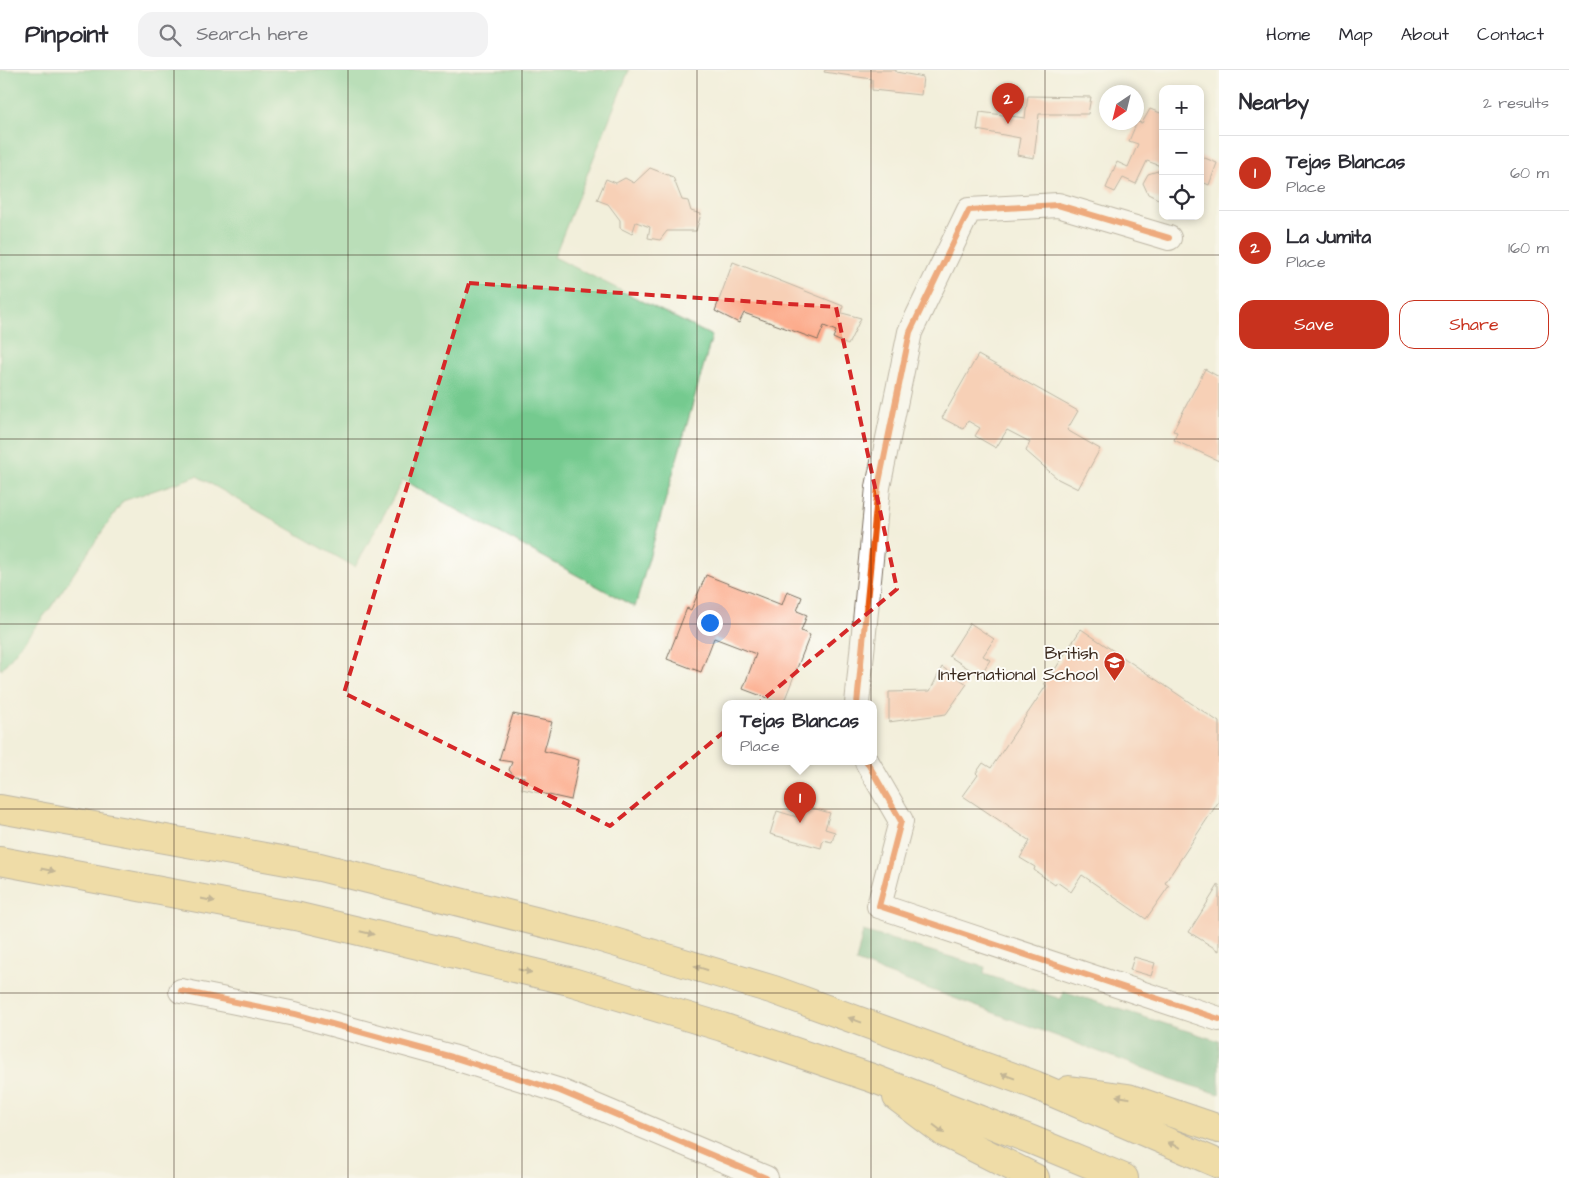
<!DOCTYPE html>
<meta charset="utf-8">
<style>
:root{--surface:#fff;--page:#f2f2f3;--text:#2b2b33;--muted:#7c7c81;--line:#e1e1e2;--accent:#c8321e}
body{margin:0;font-family:"Architects Daughter",sans-serif;background:var(--page);color:var(--text)}
.controls{position:absolute;right:15px;top:15px;display:grid;overflow:hidden;border-radius:10px;box-shadow:0 2px 8px #0003}
.controls button{width:45px;height:45px;display:grid;place-items:center;padding:0;border:0;border-bottom:1px solid var(--line);background:var(--surface);color:var(--text);font:25px sans-serif}
.compass{position:absolute;left:1099px;top:15px;width:45px;height:45px;border-radius:50%;background:var(--surface);box-shadow:0 2px 8px #0003;rotate:215deg}
.you{position:absolute;left:709px;top:552px;width:18px;height:18px;margin:-12px;border:4px solid #fff;border-radius:50%;background:#1a73e8;box-shadow:0 0 0 8px #1a73e833}
.badge{display:grid;place-items:center;width:32px;height:32px;border-radius:50%;background:var(--accent);color:#fff;font-size:16px;font-weight:700}
.pin{position:absolute;translate:-50% -41px;filter:drop-shadow(0 1px 2px #0008)}
.pin::after{content:'';position:absolute;top:26px;width:18px;height:15px;background:inherit;clip-path:polygon(0 0,100% 0,50% 100%)}
.popup{position:absolute;left:722px;top:630px;width:155px;height:65px;box-sizing:border-box;display:grid;place-content:center;border-radius:10px;background:var(--surface);filter:drop-shadow(0 1px 4px #0005);font-size:16px;white-space:nowrap;color:var(--muted)}
.popup b{font-size:19px;color:var(--text)}
.popup::after{content:'';position:absolute;left:50%;top:100%;margin-left:-10px;border:10px solid transparent;border-top-color:var(--surface)}
.list{margin:0;padding:0;list-style:none}
h2{display:flex;justify-content:space-between;align-items:center;height:65px;margin:0;padding:0 20px;font-size:21px}
h2 small{font-size:16px;font-weight:400;color:var(--muted)}
.list li{display:grid;grid-template-columns:32px 1fr auto;gap:15px;align-items:center;box-sizing:border-box;height:75px;padding:0 20px;border-top:1px solid var(--line)}
.list b{display:block;font-size:19px;white-space:nowrap}
.list p{margin:0;font-size:16px;white-space:nowrap;color:var(--muted)}
.list em{font-size:16px;font-style:normal;color:var(--muted)}
.actions{display:flex;gap:10px;padding:15px 20px}
.actions a{flex:1;padding:11px 0;border:1px solid var(--accent);border-radius:15px;text-align:center;font-size:18px;color:var(--accent)}
.actions .main{background:var(--accent);color:#fff}
.icon{flex:none;width:28px;height:28px;fill:none;stroke:currentColor;stroke-width:2;stroke-linecap:round;stroke-linejoin:round}
.map{position:relative;flex:none;width:1219px;height:1108px;overflow:hidden}
header{display:flex;align-items:center;gap:30px;box-sizing:border-box;height:70px;padding:0 25px;background:var(--surface);border-bottom:1px solid var(--line)}
header strong{font-size:24px}
nav{display:flex;gap:28px;margin-inline-start:auto;font-size:18px}
.search{width:350px;height:45px;background:var(--page);display:flex;align-items:center;gap:12px;box-sizing:border-box;padding:0 18px;border-radius:15px;color:var(--muted);font-size:19px}
main{display:flex}
aside{flex:1;background:var(--surface)}
.map>svg:first-child{display:block}
.green{fill:#74ca8f;stroke:#587a56}
.forest{fill:#5fae7a;stroke:#4d6c4c}
.building{fill:#fcab8b}
.lines{fill:none;stroke-linecap:round;stroke-linejoin:round}
.street-casing{stroke:#7b6f60;stroke-width:26}
.highway-casing{stroke:#7b6f60;stroke-width:30}
.street{stroke:#fff;stroke-width:24}
.highway{stroke:#eac669;stroke-width:28}
.cycleway-casing{stroke:#fdfcf7;stroke-width:9}
.cycleway{stroke:#e8590c;stroke-width:6}
.oneway{fill:#8a7040}
.marked{fill:none;stroke:#d62828;stroke-width:4;stroke-dasharray:10 6;stroke-linejoin:round}
.grid{fill:none;stroke:#3b2a1e;stroke-width:1;stroke-opacity:0.55}
.labels{text-anchor:middle;stroke-width:4;stroke-linejoin:round;paint-order:stroke}
.poi-label{font-size:18px;fill:#3b2a1e;stroke:#fdfcf7;text-anchor:end}
</style>
<header>
<strong>Pinpoint</strong>
<div class="search"><svg class="icon" aria-label="search" viewBox="0 0 24 24"><circle cx="10" cy="10" r="6"/><path d="M15 15l6 6"/></svg>Search here</div>
<nav><a>Home</a><a>Map</a><a>About</a><a>Contact</a></nav>
</header>
<main>
<div class="map">
<svg width="1219" height="1108" viewBox="0 0 1219 1108">
<rect width="100%" height="100%" fill="#fdfcf7"/>
<filter id="ink" filterUnits="userSpaceOnUse"><feTurbulence type="fractalNoise" baseFrequency=".02" numOctaves="2"/><feDisplacementMap in="SourceGraphic" scale="10" xChannelSelector="R" yChannelSelector="G"/><feConvolveMatrix kernelMatrix="1 2 1 2 8 2 1 2 1" color-interpolation-filters="sRGB"/></filter>
<filter id="wash" filterUnits="userSpaceOnUse"><feTurbulence type="fractalNoise" baseFrequency=".0096" numOctaves="4" result="noise"/><feDisplacementMap in="SourceGraphic" scale="20" xChannelSelector="R" yChannelSelector="G"/><feGaussianBlur stdDeviation="1.12" result="paint"/><feColorMatrix in="noise" values="0 0 0 0 0 0 0 0 0 0 0 0 0 0 0 0 0 1.4 0 .05"/><feComposite in="paint" operator="in"/></filter>
<g filter="url(#wash)">
<rect width="100%" height="100%" fill="#f2efdb"/>
<path class="green" d="M0 0H629L554 187 712 266 635 537 403 410 355 497 197 406 123 431 51 537 2 599H0Z"/>
<path class="forest" d="M863 861 985 897 984 904 1061 929 1063 921 1219 971V1024L1189 1015 856 892Z"/>
<g id="blocks">
<path class="building" d="M825 0H896V2L923 7 921 25 872 20V9L824 2Z
M1028 26 1091 27 1088 44H1039L1034 88 1017 85 1020 68 977 60 980 42 1025 48Z
M1150 39 1163 44V127L1158 129 1148 124 1143 113 1148 104 1161 100 1158 95 1147 91 1136 114 1123 108 1115 122 1106 118 1117 92 1128 97 1138 74 1129 71 1137 52 1142 53Z
M1200 86 1217 93 1209 115 1200 111Z
M650 98 673 107 682 130 688 131 691 141 701 144 696 161H667L660 170 648 168 650 157 636 152 632 164 620 158V150L608 134 597 130 606 109 616 113 625 108 634 113Z
M733 192 843 236 842 243 861 248 848 275 833 268 836 261 824 256 818 270 744 243 739 253 715 241Z
M978 285 1078 341 1067 360 1100 379 1078 419 1058 409 1026 381 1030 372 1007 360 996 378 975 366 980 358 968 351 963 359 942 348Z
M1205 299 1219 307V391L1174 370 1177 362 1173 361Z
M706 505 782 535 787 521 802 527 797 541 807 545 801 561 810 565 783 634 743 619 756 584 714 568 701 602 667 589 687 538 691 540Z
M970 553 994 569 983 586 990 590 980 606 949 586Z
M1081 559 1219 652V731L1165 813 1169 816 1146 849 1082 805 1071 822 1057 812 1055 815 1034 800 1035 797 1020 788 1030 771 963 726 978 705 976 703 983 693 991 698 1046 616 1044 613 1050 603 1052 604Z
M942 597 967 614 946 644 889 652V622L930 621Z
M513 644 552 652 544 681 579 690 571 730 522 719 524 707 514 706 509 700 512 692 499 690Z
M801 735 830 743 825 759 835 762 832 772 823 770 821 778 770 764 777 741 797 747Z
M1219 814V881L1189 862Z
M1134 887 1155 893 1151 906 1130 900Z"/>
</g>
</g>
<g filter="url(#ink)">
<use href="#blocks" fill-opacity="0" stroke="#7b6f60" stroke-width="1"/>
<g class="lines">
<defs>
<path id="street" d="M857 634 878 417 910 262 969 140 1058 135 1169 168
M867 692 901 751 879 836 1219 949
M181 921 295 944 452 987 560 1021 766 1108"/>
<path id="highway" d="M0 739 320 797 591 865 774 920 1035 1015 1219 1094
M0 791 300 847 569 911 722 957 872 1008 1032 1070 1124 1108
M1069 1020 1128 1028 1219 1059
M897 1027 945 1063 1035 1108"/>
</defs>
<use href="#street" class="street-casing"/>
<use href="#highway" class="highway-casing"/>
<use href="#street" class="street"/>
<use href="#highway" class="highway"/>
<defs>
<path id="cycleway" d="M857 634 878 417 910 262 969 140 1058 135 1169 168
M867 692 901 751 879 836 1219 949
M181 921 295 944 452 987 560 1021 766 1108"/>
</defs>
<use href="#cycleway" class="cycleway-casing"/>
<use href="#cycleway" class="cycleway"/>
</g>
<defs><path id="oneway-solid" d="M-6-.8H1V-3.2L6.5 0L1 3.2V.8H-6Z" transform="scale(1.25)"/></defs>
<g class="oneway">
<use href="#oneway-solid" transform="translate(48 800) rotate(11)"/>
<use href="#oneway-solid" transform="translate(208 830) rotate(11)"/>
<use href="#oneway-solid" transform="translate(367 863) rotate(13)"/>
<use href="#oneway-solid" transform="translate(701 898) rotate(-163)"/>
<use href="#oneway-solid" transform="translate(525 901) rotate(13)"/>
<use href="#oneway-solid" transform="translate(855 950) rotate(-160)"/>
<use href="#oneway-solid" transform="translate(1008 1006) rotate(-160)"/>
<use href="#oneway-solid" transform="translate(1123 1027) rotate(-170)"/>
<use href="#oneway-solid" transform="translate(939 1059) rotate(37)"/>
<use href="#oneway-solid" transform="translate(1174 1075) rotate(-157)"/>
</g>
</g>
<path d="M0 0H1219V1108H0ZM469 213 836 237 897 519 610 756 344 623Z" fill="#f2efdb" fill-opacity=".55" fill-rule="evenodd"/>
<path class="marked" d="M469 213 836 237 897 519 610 756 344 623Z"/>
<path class="grid" d="M174 0V1108M348 0V1108M522 0V1108M697 0V1108M871 0V1108M1045 0V1108M0 185H1219M0 369H1219M0 554H1219M0 739H1219M0 923H1219"/>
<defs>
<symbol id="school-pin" viewBox="-11 -11 22 30"><path d="M0 17L-7.5 6A9.5 9.5 0 1 1 7.5 6Z" fill="#c8321e" stroke="#fdfcf7"/><path d="M0-5L7-2L0 1L-7-2ZM-4 1L0 2.5L4 1V4Q0 6-4 4Z" fill="#fff"/></symbol>
</defs>
<g fill-rule="evenodd">
<use href="#school-pin" x="1102" y="580" width="25" height="34"/>
</g>
<g class="labels">
<g class="poi-label">
<text x="1098" y="589">British<tspan x="1098" dy="21">International School</tspan></text>
</g>
</g>
</svg>
<div class="controls">
<button>+</button>
<button>−</button>
<button><svg class="icon" aria-label="locate" viewBox="0 0 24 24"><circle cx="12" cy="12" r="6"/><path d="M12 2v4M12 18v4M2 12h4M18 12h4"/></svg></button>
</div>
<svg class="compass" viewBox="-18 -18 36 36"><path d="M0-13l5 13h-10z" fill="#e53935"/><path d="M0 13l5-13h-10z" fill="#7c7c81"/></svg>
<div class="you"></div>
<div class="pin badge" style="left:800px;top:753px">1</div>
<div class="popup"><b>Tejas Blancas</b>Place</div>
<div class="pin badge" style="left:1008px;top:54px">2</div>
</div>
<aside>
<h2>Nearby<small>2 results</small></h2>
<ul class="list">
<li><span class="badge">1</span><div><b>Tejas Blancas</b><p>Place</p></div><em>60 m</em></li>
<li><span class="badge">2</span><div><b>La Jumita</b><p>Place</p></div><em>160 m</em></li>
</ul>
<div class="actions"><a class="main">Save</a><a>Share</a></div>
</aside>
</main>
